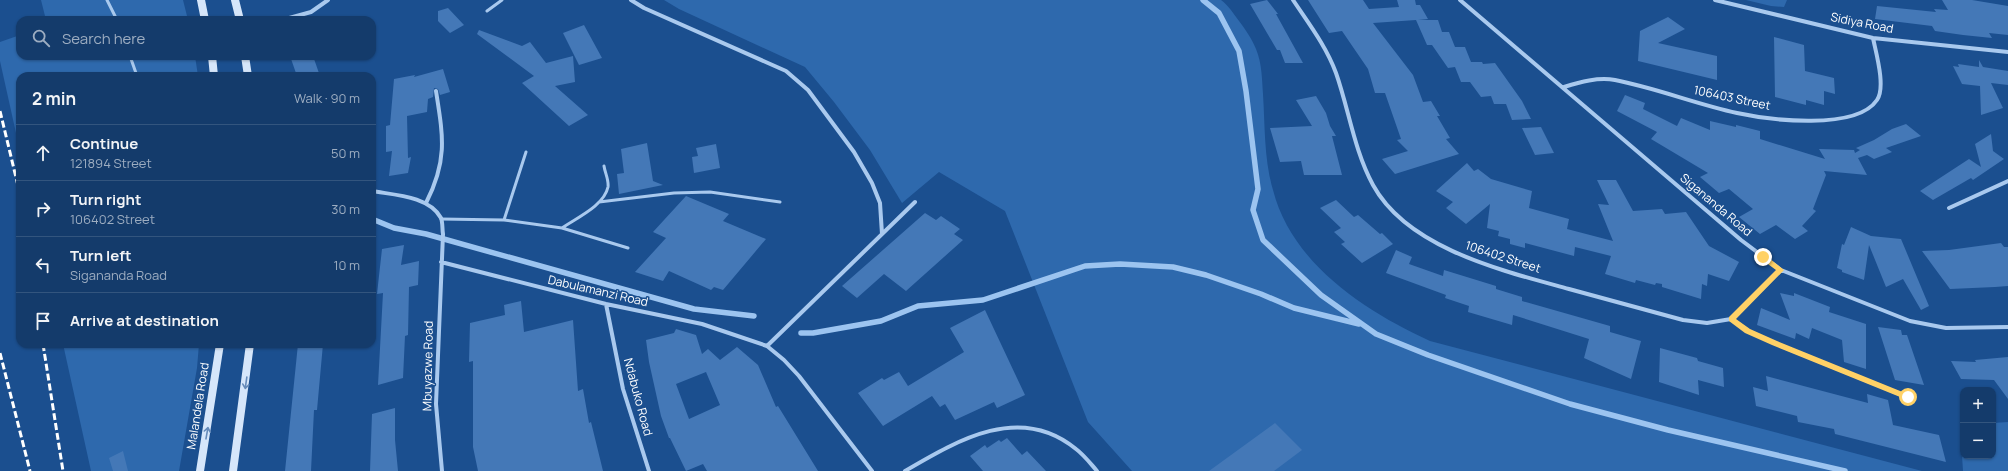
<!DOCTYPE html>
<meta charset="utf-8">
<style>
:root{--surface:#143b6b;--page:#214673;--text:#f1f3f6;--muted:#9dadc1;--line:#33557e}
body{margin:0;font-family:Manrope,sans-serif;background:var(--page);color:var(--text)}
.controls{position:absolute;right:12px;bottom:12px;display:grid;overflow:hidden;border-radius:8px;box-shadow:0 1px 3px #0004}
.controls button{width:36px;height:36px;display:grid;place-items:center;padding:0;border:0;border-bottom:1px solid var(--line);background:var(--surface);color:var(--text);font:20px sans-serif}
.stop{position:absolute;width:12px;height:12px;margin:-9px;border:3px solid #ffd166;border-radius:50%;background:#fff}
.stop.end{background:#ffd166;border-color:#fff;box-shadow:0 1px 4px #0008}
.list{margin:0;padding:0;list-style:none}
h2{display:flex;justify-content:space-between;align-items:center;height:52px;margin:0;padding:0 16px;font-size:17px}
h2 small{font-size:13px;font-weight:400;color:var(--muted)}
.list li{display:grid;grid-template-columns:26px 1fr auto;gap:12px;align-items:center;box-sizing:border-box;height:56px;padding:0 16px;border-top:1px solid var(--line)}
.list b{display:block;font-size:15px;white-space:nowrap}
.list p{margin:0;font-size:13px;white-space:nowrap;color:var(--muted)}
.list em{font-size:13px;font-style:normal;color:var(--muted)}
.icon{flex:none;width:22px;height:22px;fill:none;stroke:currentColor;stroke-width:2;stroke-linecap:round;stroke-linejoin:round}
.map{position:relative;flex:none;width:2008px;height:471px;overflow:hidden}
.search{position:absolute;background:var(--surface);box-shadow:0 1px 3px #0004;left:16px;top:16px;width:360px;height:44px;display:flex;align-items:center;gap:10px;box-sizing:border-box;padding:0 14px;border-radius:12px;color:var(--muted);font-size:15px}
.panel{position:absolute;background:var(--surface);box-shadow:0 1px 3px #0004;left:16px;top:72px;width:360px;height:276px;border-radius:12px}
.map>svg:first-child{display:block}
.green{fill:#2e69ad}
.lines{fill:none;stroke-linecap:round;stroke-linejoin:round}
.stream{stroke:#9cc4f0;stroke-width:5.5}
.building{fill:#4478b7;fill-rule:evenodd}
.service{stroke:#a9c9ee;stroke-width:3}
.minor{stroke:#a9c9ee;stroke-width:4}
.secondary{stroke:#d6e6fa;stroke-width:8}
.rail{stroke:#fff;stroke-width:3;stroke-dasharray:7 3;stroke-linecap:butt}
.oneway{stroke:#668bba}
.route{fill:#ffd166}
.labels{text-anchor:middle;stroke-width:3;stroke-linejoin:round;paint-order:stroke}
.street-label{font-size:12px;fill:#fff;stroke:#1b4f8f}
</style>
<div class="map">
<svg width="2008" height="471" viewBox="0 0 2008 471">
<rect width="100%" height="100%" fill="#1b4f8f"/>
<path class="green" d="M41 0H183L188 20H46Z
M664 0H1221C1229 6 1233 13 1239 21 1245 29 1252 39 1256 49 1262 63 1262 80 1263 94 1265 126 1264 160 1273 190 1292 264 1365 311 1430 341L1922 471H1132L1088 422 1005 211 939 172 902 203 870 150 834 102 805 67 679 9Z
M1746 0H1787L1784 7 1771 6Z
M20 35V56H195L198 76H20V151L0 61V42Z
M63 344H199L197 368 179 471H91Z
M2008 422V471H1963L1960 425H1963V456H1993V423Z"/>
<g class="lines">
<path class="stream" d="M1203 0 1219 13 1239 51 1246 91 1258 189 1253 210 1263 240 1321 295 1376 334 1428 355 1570 404 1668 430 1845 471
M372 219 394 228 426 234 694 309 754 316
M801 333H813L881 321 918 306 983 300 1085 266 1120 264 1173 267 1206 275 1261 294 1294 308 1359 324"/>
</g>
<path class="building" d="M1267 0 1278 14H1276L1303 63H1285L1280 50H1277L1250 4Z
M1308 0H1363L1369 9 1399 7 1397 0H1415L1416 5H1420L1428 19 1418 20H1438L1442 32H1449L1455 47H1465L1471 62H1482L1483 64 1495 63 1522 101 1531 119 1512 120 1506 104H1494L1491 96 1481 97 1470 82H1461L1455 67 1448 68 1432 45H1427L1416 20 1373 23 1413 75 1423 102 1431 101 1440 116H1437L1450 138 1446 139 1459 154 1395 174 1382 159 1408 151 1397 140 1401 139 1385 93H1375L1368 69 1342 31 1329 33Z
M1942 0H1972L2008 6V35L1989 33 1992 38 1963 35 1935 31 1932 26 1875 19 1877 6 1936 12 1934 9 1948 10Z
M448 8 464 25 450 33 438 21V11Z
M1668 17 1685 29 1658 43 1717 56V80L1638 61 1640 31Z
M584 25 602 58 579 65 563 33Z
M479 30 522 46 530 42 546 63 573 56 575 82 555 86 588 115 569 126 522 83 534 76 477 34Z
M1774 37 1804 45 1805 71 1834 78 1835 94 1824 91V105L1806 100V105L1775 97Z
M290 56H313L320 76H297Z
M1979 60 1983 67 2008 71V85L1991 83 2003 108 1981 115 1980 86 1962 84 1953 66 1959 67 1958 64 1979 67Z
M443 69 450 92 440 95 438 89 434 88 433 97 428 99 427 112 407 116 408 158 411 157 408 173 389 176 392 151 386 152V126L390 125 394 79 415 75 414 77Z
M1625 95 1645 103 1643 109 1677 126 1681 118 1710 130V121L1736 127V125L1760 131V139L1825 159 1819 149 1854 150 1855 153 1860 150 1856 148 1874 140 1892 129 1906 124 1921 136 1886 148 1892 152 1874 159 1867 155 1858 158 1867 175 1824 171 1826 175 1813 209 1816 211 1802 226 1808 231 1795 239 1776 225 1760 234 1739 217 1753 209 1729 189 1719 193 1700 177 1708 173 1651 139 1657 132 1617 111Z
M1316 96 1326 113 1330 126 1336 136H1332L1342 175H1304L1301 161 1280 162 1270 128 1312 126 1296 100Z
M1541 127 1554 153 1535 155 1522 128Z
M1991 134 1993 151 2004 159 1973 180 1971 178 1933 200 1920 191 1969 159 1981 167 1975 144Z
M647 143 653 181 663 185 619 194 617 174 624 173 621 149Z
M716 144 720 168 694 173 692 157 698 156 696 148Z
M1467 163 1474 171 1478 169 1491 179 1532 191 1529 208 1569 219 1567 229 1613 241 1598 204 1609 205 1597 180H1616L1633 211 1662 209 1665 214 1686 212 1709 246 1739 262 1729 281 1708 274 1707 286 1702 284 1701 299 1662 287V284L1656 283 1655 285 1636 280 1635 283 1605 274 1611 256 1575 247 1574 256 1525 243V248L1510 244V239L1498 236 1499 231 1487 228 1490 204 1466 224 1446 208 1453 202 1436 191Z
M686 196 729 214 723 221 766 239 723 290 714 287 711 290 669 271 663 281 635 272 666 238 653 232Z
M1336 200 1354 217 1358 215 1380 234 1382 233 1393 244 1362 263 1341 244 1345 242 1334 232 1341 228 1320 208Z
M925 213 936 220 941 216 960 229 954 234 963 240 906 291 884 274 857 298 842 286Z
M1851 227 1871 236 1901 239 1929 306 1921 310 1903 279 1886 287 1869 245 1864 280 1842 272V270L1837 268 1842 244 1844 245Z
M2001 243 2004 247H2008V286L1995 287 1950 289 1922 251 1949 250Z
M404 245 401 265 419 261 418 285 409 287 408 335 405 336 403 378 378 385 383 293 377 294 382 249Z
M1396 250 1412 257 1409 264 1443 276 1444 270 1496 286V289L1522 297V301L1610 326V332L1641 341 1631 379 1584 358 1589 339 1513 315 1512 325 1468 312 1469 306 1445 298 1446 295 1386 273Z
M1780 293 1794 296V293L1830 307 1829 312 1866 324V369L1844 362 1842 340 1812 328 1809 339 1796 333 1795 339 1757 325 1761 308 1790 320Z
M521 301 524 332 573 320 578 391 583 389 589 423 591 422 603 471H478L473 447V361L469 362 470 323 505 315 504 305Z
M985 310 1025 395 997 408 994 402 955 420 945 404 940 407 932 396 883 426 858 393 882 378 884 380 899 372 908 386 964 352 950 328Z
M1878 327 1901 330 1902 335H1907L1924 385 1895 380Z
M676 329 696 335 702 354 708 349 720 360 737 347 758 365 776 407 778 406 818 471H707L703 464 686 471 670 438H669L661 416 649 362 646 340 674 333ZM706 372 720 405 689 419 676 384Z
M298 344H323L317 410H314L311 471H285Z
M1660 348 1697 358 1698 361 1723 368 1724 387 1698 380 1699 395 1659 382Z
M2008 357V399L1994 380 1961 379 1951 361 1976 362 1975 360Z
M1766 376 1868 403 1867 394 1888 400 1893 425 1939 435 1946 462 1835 434 1834 429 1798 422 1797 416 1756 406 1753 387 1768 391Z
M395 408V440L398 471H370L372 414Z
M1275 423 1302 450 1274 471H1209Z
M1007 438 1022 455 1027 451 1046 471H983L970 456 985 445 987 448 999 440 1001 442Z
M123 451 128 471H113L109 458Z"/>
<g class="lines">
<path class="service" d="M107 0 117 20
M487 11 502 0
M130 56 137 76
M599 202 674 193 710 192 780 202
M441 219 504 220 562 228 628 248
M504 220 526 152
M562 228C576 218 604 206 608 187 609 180 605 173 604 166"/>
<path class="minor" d="M631 0 644 8 786 71 808 90 854 152 872 183 880 203 882 234
M1293 0C1309 24 1326 46 1336 73 1349 110 1354 150 1373 185 1408 249 1504 271 1569 289 1607 299 1645 310 1683 320L1707 323 1731 319 1781 270
M1460 0 1741 240 1781 270 1910 321 1946 328 2008 327
M1715 0 1873 38 2008 52
M282 20 311 12 328 0
M1564 87C1580 82 1598 77 1615 80 1656 88 1696 104 1737 113 1769 120 1856 131 1877 100 1886 87 1876 53 1873 38
M372 191C394 195 429 196 441 218 443 223 442 229 443 234L436 404 442 471
M426 203C448 160 443 136 436 91
M1949 208 2008 181
M441 262 606 304 702 324 767 346 784 360 799 376 872 471
M606 304 623 389 649 471
M1731 319 1748 331 1774 343 1907 397
M767 346 915 202
M905 471C958 440 1020 403 1076 449 1084 455 1090 463 1097 471"/>
<path class="secondary" d="M201 0 205 20
M235 0 240 20
M212 56 214 76
M245 56 248 76
M200 471 220 344
M233 471 250 344"/>
<path class="rail" d="M0 111 20 194
M43 344 63 471
M0 353 30 471"/>
</g>
<defs><path id="oneway-shaft" d="M-6 0H5M1.5-3L5.5 0L1.5 3" fill="none" stroke-width="1.6" stroke-linecap="round" stroke-linejoin="round"/></defs>
<g class="oneway">
<use href="#oneway-shaft" transform="translate(246 383) rotate(98)"/>
<use href="#oneway-shaft" transform="translate(207 433) rotate(-80)"/>
</g>
<path class="route" d="M1761 255H1765L1784 270 1736 319 1750 329 1777 341 1910 395V399H1905L1772 345 1745 333 1729 321V317L1776 270 1761 259Z"/>
<g class="labels">
<g class="street-label">
<text transform="translate(1862 23) rotate(11)" y="4">Sidiya Road</text>
<text transform="translate(1732 98) rotate(12)" y="4">106403 Street</text>
<text transform="translate(1716 205) rotate(40)" y="4">Sigananda Road</text>
<text transform="translate(1503 257) rotate(18)" y="4">106402 Street</text>
<text transform="translate(598 291) rotate(13)" y="4">Dabulamanzi Road</text>
<text transform="translate(428 366) rotate(-89)" y="4">Mbuyazwe Road</text>
<text transform="translate(638 397) rotate(75)" y="4">Ndabuko Road</text>
<text transform="translate(198 406) rotate(-81)" y="4">Malandela Road</text>
</g>
</g>
</svg>
<div class="controls">
<button>+</button>
<button>−</button>
</div>
<div class="stop" style="left:1908px;top:397px"></div>
<div class="stop end" style="left:1763px;top:257px"></div>
<div class="search"><svg class="icon" aria-label="search" viewBox="0 0 24 24"><circle cx="10" cy="10" r="6"/><path d="M15 15l6 6"/></svg>Search here</div>
<section class="panel">
<h2>2 min<small>Walk · 90 m</small></h2>
<ul class="list">
<li><svg class="icon" aria-label="ahead" viewBox="0 0 24 24"><path d="M12 20V5M6 11l6-6 6 6"/></svg><div><b>Continue</b><p>121894 Street</p></div><em>50 m</em></li>
<li><svg class="icon" aria-label="right" viewBox="0 0 24 24"><path d="M7 20v-9h11M14 6l5 5-5 5"/></svg><div><b>Turn right</b><p>106402 Street</p></div><em>30 m</em></li>
<li><svg class="icon" aria-label="left" viewBox="0 0 24 24"><path d="M17 20v-9H6M10 6l-5 5 5 5"/></svg><div><b>Turn left</b><p>Sigananda Road</p></div><em>10 m</em></li>
<li><svg class="icon" aria-label="arrive" viewBox="0 0 24 24"><path d="M6 21V4h12l-3 4 3 4H6"/></svg><div><b>Arrive at destination</b></div></li>
</ul>
</section>
</div>
